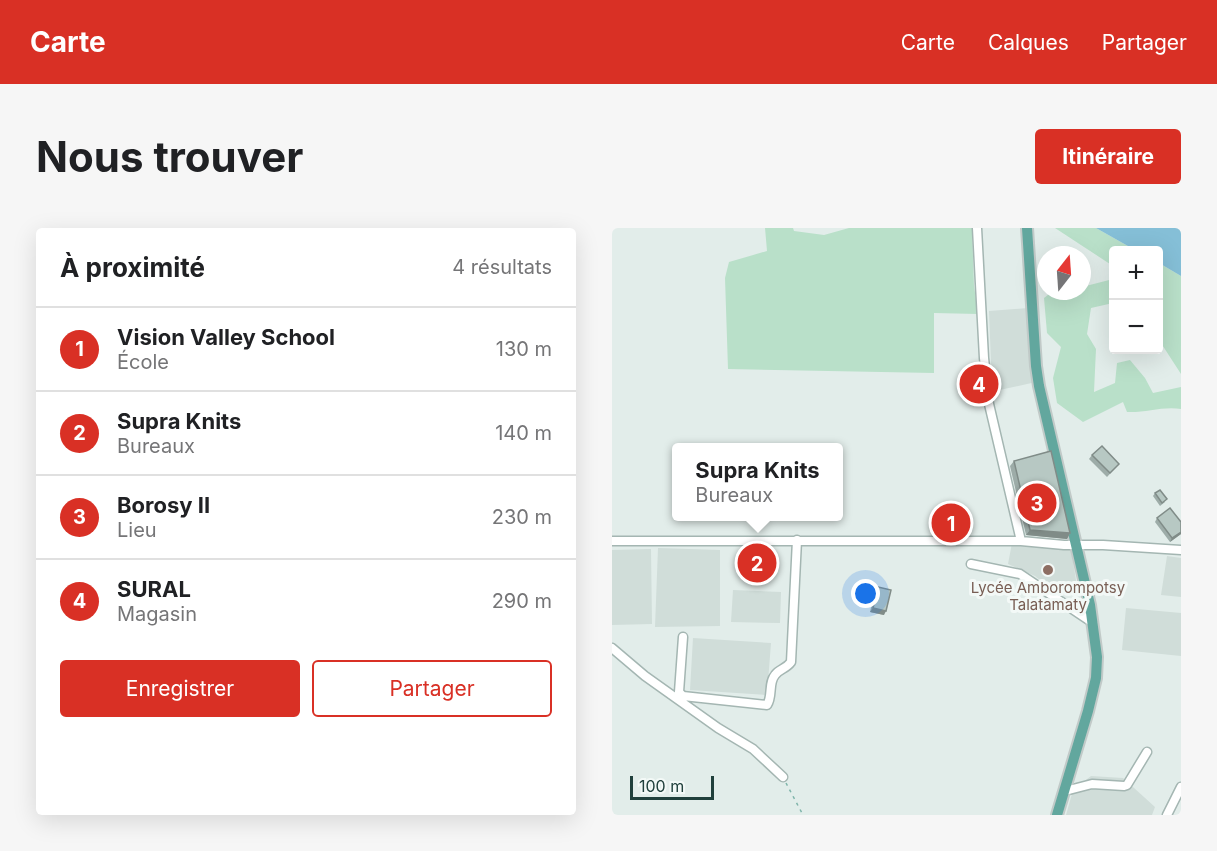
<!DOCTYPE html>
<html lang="fr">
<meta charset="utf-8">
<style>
:root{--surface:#fff;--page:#f6f6f6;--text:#202124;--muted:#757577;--line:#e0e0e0;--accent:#d93025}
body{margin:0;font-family:Inter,sans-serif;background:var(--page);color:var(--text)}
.controls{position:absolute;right:18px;top:18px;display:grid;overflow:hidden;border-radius:6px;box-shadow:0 6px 24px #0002}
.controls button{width:54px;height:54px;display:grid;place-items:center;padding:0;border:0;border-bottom:2px solid var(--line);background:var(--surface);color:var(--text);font:30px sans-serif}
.compass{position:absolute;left:425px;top:18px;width:54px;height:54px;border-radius:50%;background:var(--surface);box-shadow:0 6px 24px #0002;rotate:17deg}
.scale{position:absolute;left:18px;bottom:15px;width:84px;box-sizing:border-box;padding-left:6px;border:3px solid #20403c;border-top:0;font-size:16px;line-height:21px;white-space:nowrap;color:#20403c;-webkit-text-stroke:4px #f3f9f7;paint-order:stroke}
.you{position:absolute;left:254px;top:366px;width:21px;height:21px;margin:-15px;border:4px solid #fff;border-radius:50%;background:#1a73e8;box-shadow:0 0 0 9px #1a73e833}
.badge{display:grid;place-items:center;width:39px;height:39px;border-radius:50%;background:var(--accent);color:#fff;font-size:20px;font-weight:700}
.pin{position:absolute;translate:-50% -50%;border:3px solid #fff;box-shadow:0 2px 6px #0006}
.popup{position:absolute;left:60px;top:215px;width:171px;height:78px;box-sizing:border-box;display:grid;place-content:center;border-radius:6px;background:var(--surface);filter:drop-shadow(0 2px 4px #0005);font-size:20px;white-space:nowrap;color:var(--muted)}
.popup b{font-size:22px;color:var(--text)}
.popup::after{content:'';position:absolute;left:50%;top:100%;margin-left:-12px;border:12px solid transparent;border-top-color:var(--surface)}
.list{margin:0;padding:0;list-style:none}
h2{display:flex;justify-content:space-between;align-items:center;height:78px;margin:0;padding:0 24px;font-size:26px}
h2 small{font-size:20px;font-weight:400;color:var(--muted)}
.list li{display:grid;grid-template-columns:39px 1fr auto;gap:18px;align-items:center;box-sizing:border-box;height:84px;padding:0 24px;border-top:2px solid var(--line)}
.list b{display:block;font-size:22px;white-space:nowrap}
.list p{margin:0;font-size:20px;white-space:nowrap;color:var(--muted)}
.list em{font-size:20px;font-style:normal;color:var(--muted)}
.actions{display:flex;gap:12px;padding:18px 24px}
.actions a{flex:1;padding:14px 0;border:2px solid var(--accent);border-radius:6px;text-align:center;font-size:21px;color:var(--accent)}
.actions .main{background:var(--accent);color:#fff}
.map{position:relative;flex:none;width:569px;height:587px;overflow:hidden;border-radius:6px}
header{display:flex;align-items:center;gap:36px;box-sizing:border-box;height:84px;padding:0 30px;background:var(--accent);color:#fff}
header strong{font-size:28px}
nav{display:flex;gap:33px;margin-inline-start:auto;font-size:21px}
.intro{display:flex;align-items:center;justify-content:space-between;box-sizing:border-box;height:144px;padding:0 36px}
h1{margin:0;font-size:42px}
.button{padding:15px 27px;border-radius:6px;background:var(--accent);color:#fff;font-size:21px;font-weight:700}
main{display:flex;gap:36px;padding:0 36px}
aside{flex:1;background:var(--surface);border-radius:6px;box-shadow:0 6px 24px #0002}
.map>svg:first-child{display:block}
.built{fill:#d0ddd9}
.green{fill:#b9e0c9}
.water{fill:#85bfd7}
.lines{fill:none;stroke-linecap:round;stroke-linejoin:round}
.minor-casing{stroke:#a4b6b2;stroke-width:11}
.major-casing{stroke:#c1cac8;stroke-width:14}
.path{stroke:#7fb4aa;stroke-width:1.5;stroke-dasharray:3 4.5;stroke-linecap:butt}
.minor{stroke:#fff;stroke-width:8}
.major{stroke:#62a79e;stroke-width:10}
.wall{fill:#9daca8}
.shaded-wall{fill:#808c88}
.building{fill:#b7c8c3;stroke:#808c88;stroke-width:1.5}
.education-dot{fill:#8d6e63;stroke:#f3f9f7;stroke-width:2}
.labels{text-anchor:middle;stroke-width:6;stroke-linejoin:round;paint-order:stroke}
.education-label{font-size:15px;fill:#785e54;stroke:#f3f9f7}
</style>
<header>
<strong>Carte</strong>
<nav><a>Carte</a><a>Calques</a><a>Partager</a></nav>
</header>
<div class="intro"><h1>Nous trouver</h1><a class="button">Itinéraire</a></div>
<main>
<aside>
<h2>À proximité<small>4 résultats</small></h2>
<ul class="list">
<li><span class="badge">1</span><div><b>Vision Valley School</b><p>École</p></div><em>130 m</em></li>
<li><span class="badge">2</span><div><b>Supra Knits</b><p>Bureaux</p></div><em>140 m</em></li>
<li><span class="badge">3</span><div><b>Borosy II</b><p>Lieu</p></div><em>230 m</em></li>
<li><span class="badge">4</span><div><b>SURAL</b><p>Magasin</p></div><em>290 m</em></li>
</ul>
<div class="actions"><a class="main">Enregistrer</a><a>Partager</a></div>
</aside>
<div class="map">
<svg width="569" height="587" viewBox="0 0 569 587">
<rect width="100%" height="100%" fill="#e2edea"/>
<path class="built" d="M416 80 424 154 383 163 379 135 377 83Z
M400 315 459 322 466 364H443L423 348 396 336Z
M46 320 108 322V398L43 399Z
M39 321 40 396 0 397V322Z
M555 328 569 330V369L549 367Z
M121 362 169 364 168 395 119 394Z
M514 380 569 385V428L510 422Z
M81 410 159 415 155 467 78 462Z
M479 548 511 550 543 579 540 587H454L461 562Z"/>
<path class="green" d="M153 0H181L182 3 212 7 237 0H360L362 58 366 86 322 85V145L116 141 113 50 117 34 155 23Z
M443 0H484L523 22H502L501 38Z
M547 35 569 48V146L547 112Z
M501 51V75L479 80 475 106 484 121 482 164 503 155 505 135 518 132 533 150 541 165 569 159V181C551 178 533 185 515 184L511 174 471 194 445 175 441 150 449 119 435 105 432 70 441 63H470V59Z"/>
<path class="water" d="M484 0H569V48L547 35 546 22H523Z"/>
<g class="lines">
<defs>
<path id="minor" d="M365 0 372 130 377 176 409 313
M0 313H409L452 317H491L569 322
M359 336 408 346 481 395
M71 409 67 464 71 468 155 477C161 468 156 455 163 447 167 441 174 441 179 434L185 312
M0 420 33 448 106 500 141 521 171 549
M453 563 480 556 512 558 515 557 535 524
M555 587 569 559"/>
<path id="major" d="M415 0 424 138 427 158 478 377 485 429 484 450 476 483 445 587"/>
</defs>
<use href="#minor" class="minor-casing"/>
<use href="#major" class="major-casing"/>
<path class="path" d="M174 555 191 587"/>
<use href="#minor" class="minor"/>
<use href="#major" class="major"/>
</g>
<path class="wall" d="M480 227 507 236 495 249 477 231Z
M402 233 458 305 455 311 414 307 398 238Z
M543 265 553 274 548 278 541 268Z
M545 290 569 306 558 314 543 294Z
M266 359 272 387 258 384 263 363Z"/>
<path class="shaded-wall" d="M418 302 458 305 455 311 414 307Z
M569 304V306L558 314 560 310Z
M261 380 274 383 272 387 258 384Z"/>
<path class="building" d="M490 218 507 236 498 245 480 227Z
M439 223 458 305 418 302 402 233Z
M548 262 555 271 550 275 543 265Z
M558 280 569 294V304L560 310 545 290Z
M266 359 279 362 274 383 261 380Z"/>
<circle class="education-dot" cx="436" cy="342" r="6"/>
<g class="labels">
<g class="education-label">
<text x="436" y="365">Lycée Amborompotsy<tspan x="436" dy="17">Talatamaty</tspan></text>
</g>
</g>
</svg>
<div class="controls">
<button>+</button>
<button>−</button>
</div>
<svg class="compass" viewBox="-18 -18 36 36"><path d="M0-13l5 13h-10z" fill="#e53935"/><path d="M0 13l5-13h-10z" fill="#757577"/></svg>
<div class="scale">100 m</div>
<div class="you"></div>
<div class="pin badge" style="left:339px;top:295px">1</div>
<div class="pin badge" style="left:145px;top:335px">2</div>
<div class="popup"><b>Supra Knits</b>Bureaux</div>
<div class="pin badge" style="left:425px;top:275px">3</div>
<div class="pin badge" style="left:367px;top:156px">4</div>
</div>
</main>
